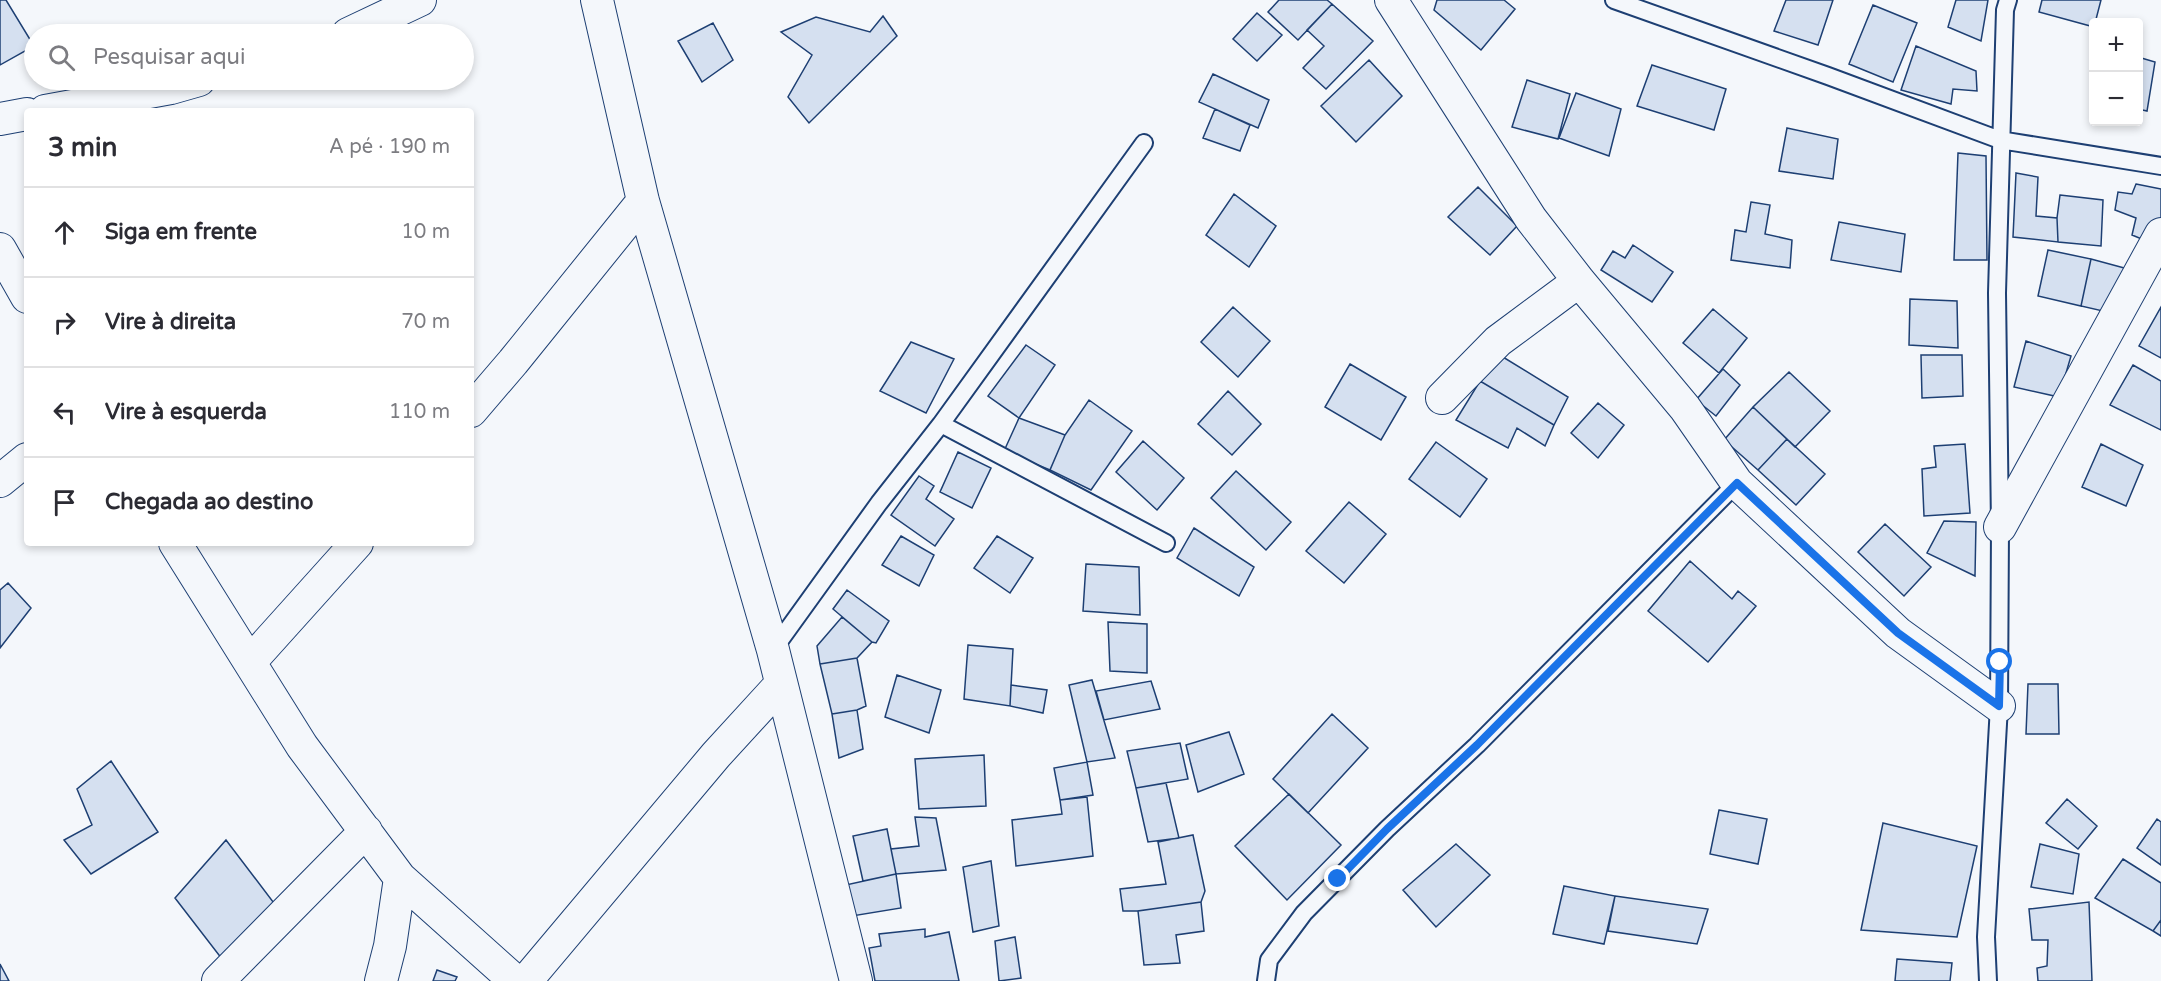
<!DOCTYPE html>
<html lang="pt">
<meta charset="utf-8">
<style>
:root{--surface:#fff;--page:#f2f2f3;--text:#2b2b33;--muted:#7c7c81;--line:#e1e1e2}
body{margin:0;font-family:"Varela Round",sans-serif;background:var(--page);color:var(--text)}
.controls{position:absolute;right:18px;top:18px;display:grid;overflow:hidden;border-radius:6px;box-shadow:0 3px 9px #0003}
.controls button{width:54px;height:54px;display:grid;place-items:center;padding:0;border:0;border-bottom:2px solid var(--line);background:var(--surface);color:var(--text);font:30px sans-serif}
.stop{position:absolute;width:18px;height:18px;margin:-14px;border:4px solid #1a73e8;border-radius:50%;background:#fff}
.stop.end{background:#1a73e8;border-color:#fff;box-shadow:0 2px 6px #0008}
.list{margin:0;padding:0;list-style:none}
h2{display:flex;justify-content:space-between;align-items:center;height:78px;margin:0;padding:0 24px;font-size:26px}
h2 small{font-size:20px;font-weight:400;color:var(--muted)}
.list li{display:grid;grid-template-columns:39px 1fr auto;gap:18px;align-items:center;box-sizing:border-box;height:90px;padding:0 24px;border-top:2px solid var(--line)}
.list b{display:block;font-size:22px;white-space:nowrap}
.list em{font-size:20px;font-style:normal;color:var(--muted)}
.icon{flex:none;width:33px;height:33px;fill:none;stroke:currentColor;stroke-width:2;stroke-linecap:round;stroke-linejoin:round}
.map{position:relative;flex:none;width:2161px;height:981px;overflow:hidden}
.search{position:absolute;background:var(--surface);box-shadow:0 3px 9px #0003;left:24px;top:24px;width:450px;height:66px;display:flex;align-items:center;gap:15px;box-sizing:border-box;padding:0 21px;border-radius:33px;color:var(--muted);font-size:22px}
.panel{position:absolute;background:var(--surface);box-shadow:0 3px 9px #0003;left:24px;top:108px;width:450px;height:438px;border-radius:6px}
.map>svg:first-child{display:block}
.building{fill:#d5e0f0;stroke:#1d3f73;stroke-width:1.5}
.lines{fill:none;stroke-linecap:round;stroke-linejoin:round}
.service-casing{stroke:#1d3f73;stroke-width:20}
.minor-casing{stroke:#1d3f73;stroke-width:34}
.service{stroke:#f4f7fb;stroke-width:16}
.minor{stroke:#f4f7fb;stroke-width:32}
.route{stroke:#1a73e8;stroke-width:8}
</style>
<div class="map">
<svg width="2161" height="981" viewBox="0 0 2161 981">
<rect width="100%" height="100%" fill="#f4f7fb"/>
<path class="building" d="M0 0H6L34 46 0 65Z
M1279 0H1327L1332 4 1298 40 1268 12Z
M1437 0H1504L1515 9 1481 50 1434 10Z
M1786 0H1833L1818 45 1774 31Z
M1956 0H1988L1981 41 1948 27Z
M2042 0H2101L2094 27 2039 12Z
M1332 4 1373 41 1326 89 1303 68 1324 46 1307 30Z
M1873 5 1917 23 1893 82 1849 64Z
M1257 13 1282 35 1257 61 1233 39Z
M883 16 897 36 809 123 788 97 812 55 781 32 816 17 870 32Z
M713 23 733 60 702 82 678 41Z
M1916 46 1976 71 1977 91 1953 89 1951 104 1901 90Z
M2138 57 2155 62 2147 111 2138 109Z
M1369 60 1402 96 1356 142 1321 106Z
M1652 65 1726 89 1714 130 1637 106Z
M1213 74 1269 100 1258 128 1199 102Z
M1527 80 1570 94 1558 139 1512 127Z
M1576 93 1621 109 1609 156 1559 138Z
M1215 109 1250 125 1240 151 1203 138Z
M1787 128 1838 139 1833 179 1779 171Z
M1958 153 1986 156 1987 260H1954Z
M2016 173 2038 177 2036 216 2057 218 2058 242 2013 237Z
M2136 184 2161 189V219L2149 242 2132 235 2136 218 2115 210 2118 192 2132 194Z
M1478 187 1517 226 1490 255 1448 217Z
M1234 194 1276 226 1249 267 1206 235Z
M2060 195 2103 200 2101 246 2058 242 2057 218Z
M1751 202 1770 205 1765 234 1792 240 1790 268 1731 260 1735 230 1746 232Z
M1839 222 1905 234 1901 272 1831 260Z
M1633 245 1673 272 1652 302 1601 270 1613 251 1625 258Z
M2048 250 2091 259 2081 306 2038 296Z
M2091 259 2128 269 2107 312 2081 306Z
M1910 299 1957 301 1958 348 1909 345Z
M1233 307 1270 341 1238 377 1201 342Z
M2161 307V358L2139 346Z
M1713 309 1747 338 1719 373 1683 343Z
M2026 341 2071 356 2059 397 2014 387Z
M911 342 954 359 926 413 880 391Z
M1026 345 1055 365 1019 418 988 396Z
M1498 354 1568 397 1554 425 1480 381Z
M1921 355H1962L1963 396 1922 398Z
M1350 364 1406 397 1381 440 1325 407Z
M2133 365 2161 381V430L2110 405Z
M1723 369 1740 385 1716 416 1696 400Z
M1789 372 1830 411 1795 447 1753 407Z
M1480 381 1554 425 1545 446 1517 428 1508 448 1456 420Z
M1228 391 1261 424 1232 455 1198 424Z
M1089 400 1132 431 1091 490 1050 470 1065 435Z
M1598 403 1624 425 1598 458 1571 433Z
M1753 407 1787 439 1758 470 1724 440Z
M1019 418 1065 435 1050 470 1004 451Z
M1787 439 1825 474 1796 505 1758 470Z
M1143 441 1184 478 1157 510 1116 472Z
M1436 442 1487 479 1460 517 1409 479Z
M1965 444 1970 513 1924 516 1922 469 1936 467 1934 446Z
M2101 444 2143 465 2126 506 2082 487Z
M958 452 991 468 972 508 940 492Z
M1236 471 1291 522 1266 550 1211 498Z
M919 476 934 486 926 499 954 519 935 546 891 515Z
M1349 502 1386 534 1344 583 1306 551Z
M1944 521 1976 522 1975 576 1927 553Z
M1885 524 1931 567 1904 596 1858 552Z
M1194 528 1254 567 1239 596 1177 558Z
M901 536 934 555 919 586 882 565Z
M997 536 1033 558 1010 593 974 568Z
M1690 561 1732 599 1738 591 1756 606 1708 662 1648 611Z
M1086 564 1139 567 1140 615 1083 611Z
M8 583 31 608 0 648V590Z
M847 590 889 621 876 643 872 642 833 609Z
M842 617 872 642 857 658 820 664 817 646Z
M1108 622 1147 624V673L1110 671Z
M968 645 1013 649 1010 706 964 699Z
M857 658 866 706 857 710 832 714 820 664Z
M897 675 941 690 929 733 885 717Z
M1092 680 1115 758 1087 762 1069 685Z
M1151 681 1160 709 1104 720 1096 691Z
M2028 684H2058L2059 734H2026Z
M1011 685 1047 690 1043 713 1010 706Z
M857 710 863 749 839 758 832 714Z
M1332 714 1368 748 1308 813 1273 779Z
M1229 732 1244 774 1198 792 1186 745Z
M1180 743 1188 779 1136 788 1127 751Z
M984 755 986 806 919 809 915 759Z
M111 761 158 832 91 874 64 840 92 825 77 789Z
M1087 762 1093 795 1060 800 1054 768Z
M1166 783 1179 838 1148 842 1136 788Z
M1289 794 1341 845 1287 900 1235 846Z
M1087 797 1093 856 1016 866 1012 820 1062 814 1060 800Z
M2067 799 2097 826 2078 849 2046 823Z
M1719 810 1767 819 1758 864 1710 854Z
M915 817 936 818 946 870 896 874 891 849 919 846Z
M2157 819 2161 822V865L2137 848Z
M1883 823 1977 846 1957 937 1861 930Z
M887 829 896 874 863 881 853 836Z
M1193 835 1205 891 1201 902 1138 911H1123L1120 889 1166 884 1158 842Z
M226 840 283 915 222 959 175 898Z
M1456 844 1490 875 1436 927 1403 890Z
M2040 844 2079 854 2073 894 2031 887Z
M2123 859 2161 883V920L2153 931 2095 898Z
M991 861 999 926 973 932 963 867Z
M896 874 901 908 846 917 841 886Z
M1564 886 1615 896 1604 944 1553 934Z
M1615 896 1708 909 1697 944 1608 931Z
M1201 902 1204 931 1176 935 1180 963 1144 965 1138 911Z
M2089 902 2092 981H2038L2037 968 2047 966 2048 940H2032L2029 909Z
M2161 920V936L2153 931Z
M925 929V937L949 932 959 981H875L869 948 881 946 879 934Z
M1015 937 1021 978 999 981 995 941Z
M1897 959 1952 963 1950 981H1895Z
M0 964 9 981H0Z
M437 970 457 977 455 981H433Z"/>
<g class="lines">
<defs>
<path id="service" d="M1614 0 1828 76 2000 140 2161 166
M941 424 1166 543
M773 650 879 503 941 424 1144 143
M1266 981 1269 960 1304 913 1387 829 1477 745 1737 483
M1988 981 1986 937 1999 706 2000 527 1997 293 2005 10 2008 0"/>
<path id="minor" d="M597 0 643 201 773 650 856 981
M1391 0 1531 219 1579 281 1685 408 1737 483 1898 633 1999 706
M348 34 420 0
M45 111 171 88 199 80
M0 119 27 114
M0 249 27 297
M1442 398 1498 341 1579 281
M471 411 513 362 643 201
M0 481 27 459
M2000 527 2161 234
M175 543 302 746 400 878 515 981
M250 662 357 543
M218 981 366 831
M381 981 390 946 400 878
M526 981 716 755 781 684"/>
</defs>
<use href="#service" class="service-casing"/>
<use href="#minor" class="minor-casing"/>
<use href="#service" class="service"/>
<use href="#minor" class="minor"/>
</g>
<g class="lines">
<path class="route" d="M1338 879 1387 829 1477 745 1737 483 1898 633 1999 706 2000 662"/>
</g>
</svg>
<div class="controls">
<button>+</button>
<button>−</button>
</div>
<div class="stop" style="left:2000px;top:662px"></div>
<div class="stop end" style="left:1338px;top:879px"></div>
<div class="search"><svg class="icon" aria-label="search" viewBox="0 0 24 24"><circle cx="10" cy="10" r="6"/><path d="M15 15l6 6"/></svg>Pesquisar aqui</div>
<section class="panel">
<h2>3 min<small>A pé · 190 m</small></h2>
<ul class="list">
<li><svg class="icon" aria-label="ahead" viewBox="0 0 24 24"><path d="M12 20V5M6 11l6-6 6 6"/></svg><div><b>Siga em frente</b></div><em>10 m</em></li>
<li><svg class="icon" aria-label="right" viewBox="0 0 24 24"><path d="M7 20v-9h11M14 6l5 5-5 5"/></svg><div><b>Vire à direita</b></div><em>70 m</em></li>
<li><svg class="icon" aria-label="left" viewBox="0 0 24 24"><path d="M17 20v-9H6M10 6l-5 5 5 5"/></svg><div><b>Vire à esquerda</b></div><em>110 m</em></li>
<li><svg class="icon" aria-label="arrive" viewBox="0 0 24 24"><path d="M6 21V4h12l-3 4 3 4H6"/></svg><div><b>Chegada ao destino</b></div></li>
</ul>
</section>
</div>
